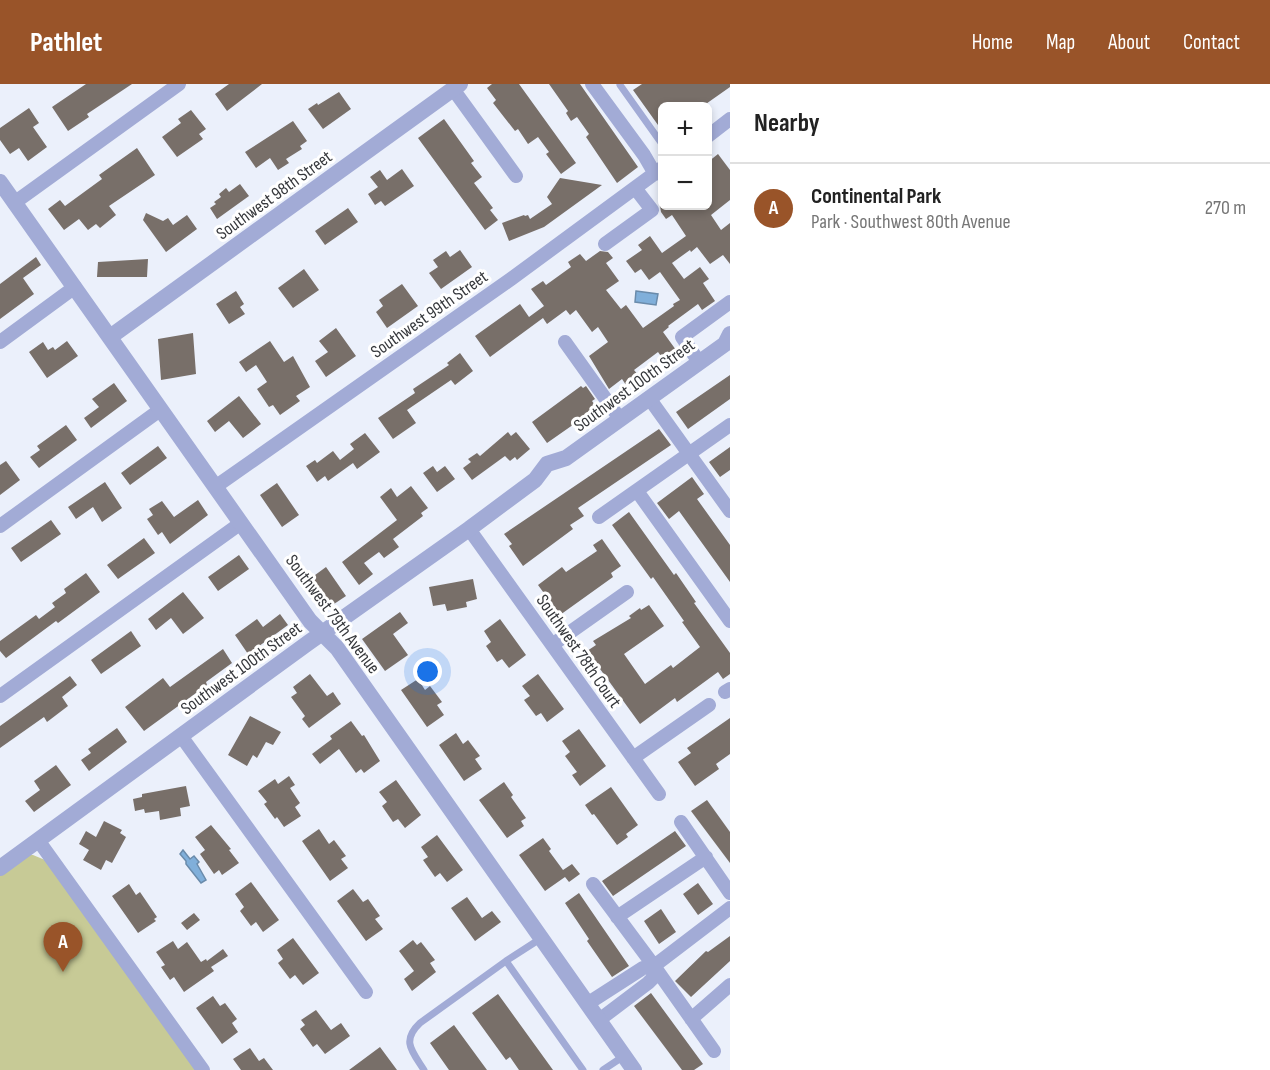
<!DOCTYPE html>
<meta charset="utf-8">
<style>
:root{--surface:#fff;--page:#f2f2f2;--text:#222;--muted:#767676;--line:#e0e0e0;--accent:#995429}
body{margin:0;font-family:"Sofia Sans Condensed",sans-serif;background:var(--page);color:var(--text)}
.controls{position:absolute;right:18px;top:18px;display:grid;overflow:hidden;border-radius:9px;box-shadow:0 3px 9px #0003}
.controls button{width:54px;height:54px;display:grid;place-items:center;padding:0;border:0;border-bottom:2px solid var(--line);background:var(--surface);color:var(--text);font:30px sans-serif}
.you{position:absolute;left:428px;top:588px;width:21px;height:21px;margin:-15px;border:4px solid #fff;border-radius:50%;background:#1a73e8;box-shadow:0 0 0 9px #1a73e833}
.badge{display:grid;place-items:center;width:39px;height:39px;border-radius:50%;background:var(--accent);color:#fff;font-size:20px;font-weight:700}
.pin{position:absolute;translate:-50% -50px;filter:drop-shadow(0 2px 3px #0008)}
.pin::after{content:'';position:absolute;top:32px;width:21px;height:18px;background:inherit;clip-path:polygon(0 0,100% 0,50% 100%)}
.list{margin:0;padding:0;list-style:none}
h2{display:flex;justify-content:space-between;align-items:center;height:78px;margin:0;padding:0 24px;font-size:26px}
h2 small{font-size:20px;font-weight:400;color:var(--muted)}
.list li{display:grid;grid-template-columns:39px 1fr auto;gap:18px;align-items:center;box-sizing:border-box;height:90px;padding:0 24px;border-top:2px solid var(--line)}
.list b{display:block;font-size:22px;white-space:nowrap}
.list p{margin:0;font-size:20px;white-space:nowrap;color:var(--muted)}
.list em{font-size:20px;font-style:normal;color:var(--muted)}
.map{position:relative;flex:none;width:730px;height:986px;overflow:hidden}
header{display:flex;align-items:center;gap:36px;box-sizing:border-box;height:84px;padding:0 30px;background:var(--accent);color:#fff}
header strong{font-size:28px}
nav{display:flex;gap:33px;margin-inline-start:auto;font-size:21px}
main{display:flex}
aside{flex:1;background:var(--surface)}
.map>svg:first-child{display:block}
.green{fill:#c7ca96}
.water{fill:#80afda;stroke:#6a8bab;stroke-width:1.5}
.building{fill:#786f69}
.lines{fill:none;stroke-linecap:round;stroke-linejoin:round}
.service{stroke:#a2abd6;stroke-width:7}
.minor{stroke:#a2abd6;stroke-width:14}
.tertiary{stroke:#a2abd6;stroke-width:16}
.labels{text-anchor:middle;stroke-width:6;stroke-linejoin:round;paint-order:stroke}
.street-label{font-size:18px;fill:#36383c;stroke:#fff}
</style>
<header>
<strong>Pathlet</strong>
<nav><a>Home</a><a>Map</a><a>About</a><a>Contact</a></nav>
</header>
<main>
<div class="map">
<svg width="730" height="986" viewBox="0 0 730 986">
<rect width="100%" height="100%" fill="#ebf0fb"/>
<path class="green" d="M29 771H33L45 776 197 986H0V791Z"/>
<path class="water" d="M636 207 658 210 656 221 635 218Z
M183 766 190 775 194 772 199 778 197 780 206 796 201 799 186 780V777L180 770Z"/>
<path class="building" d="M86 0H132L87 30 89 33 68 47 52 23Z
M229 0H262L227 27 215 10Z
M492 0H519L576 79 561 90 546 70 549 68 538 53 528 60 518 45 515 47 493 19 496 16 487 4Z
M549 0H580L638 83 617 99 586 53 589 50 577 33 571 37 566 29 568 27Z
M642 0H730V3L703 22H663V48L633 6Z
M339 8 351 25 323 45 308 25 317 19 318 21Z
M29 24 39 39 33 43 47 63 28 77 19 64 10 70 0 56V44Z
M191 26 206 45 199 50 203 55 177 73 162 53 181 39 178 35Z
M444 35 474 77 471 79 482 93 474 99 493 124 490 126 498 136 485 146 418 54Z
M293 37 307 57 300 62 302 65 286 75 289 79 278 86 270 74 256 84 245 68Z
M137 64 155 91 109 122 116 131 100 144 96 140 88 146 79 135 64 146 48 125 60 116 65 122 102 95 99 91Z
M718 70 730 86V116L711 131 721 146 730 139V180L723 171 710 180 697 163 691 168 690 166 672 179 684 195 700 183 709 195 703 199 715 217 702 226 698 220 668 242 669 243 663 248 676 266 663 275 658 268 634 286 639 292 626 301 622 295 609 305 589 272 608 258 598 243 592 248 576 226 570 231 566 226 547 240 543 234 490 273 475 252 520 220 529 233 544 222 531 205 543 197 546 201 571 183 568 178 580 170 586 177 600 167 608 168 613 174 606 179 619 197 606 206 621 225 626 221 643 244 674 222 673 220 680 216 660 188 649 196 641 185 635 189 626 177 642 166 638 161 650 152 662 169 686 152 672 131 666 135 661 128 660 122H708V78Z
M402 85 414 102 385 122 381 117 375 121 368 110 378 103 370 93 380 86 387 96Z
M560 94 602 101 544 143 509 157 502 139 524 131 525 132 528 131 530 135 552 120 547 113Z
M240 100 249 112 217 135 210 124 216 120 214 118 221 113 219 110 226 104 229 108Z
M348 124 358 138 325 161 315 147Z
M146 129 163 137 168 134 173 141 187 131 197 145 166 168 143 136Z
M460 166 472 183 441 205 429 189 438 183 433 176 446 167 450 173Z
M36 173 41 181 23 194 34 210 0 235V200Z
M148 175 147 193H97L98 178Z
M304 185 319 206 293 224 278 204Z
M402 200 418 222 387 244 376 228 383 222 379 216Z
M236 207 244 220 240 223 245 230 229 240 216 220Z
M336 244 356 272 326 293 315 277 328 268 319 257Z
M193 249 196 290 161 296 158 255Z
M67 257 78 272 47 294 29 268 43 258 48 266 53 263 55 266Z
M270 257 284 278 293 272 310 303 296 312 300 317 280 331 273 321 269 323 257 305 267 298 256 281 246 288 239 278Z
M460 269 473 287 455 301 451 296 407 326 416 339 393 355 378 334 415 309 413 305 449 281 447 279Z
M730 291V315L688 345 676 328Z
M114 299 127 317 91 344 84 334 99 323 92 315Z
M581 302 583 304 586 302 595 315 592 317 597 324 547 359 532 338Z
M239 312 261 340 243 354 229 337 215 348 207 337Z
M66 341 77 356 39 384 30 373 40 366 37 362Z
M659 345 671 361 578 424 584 432 570 441 573 445 523 482 509 462 512 460 504 450Z
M508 348 511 352 516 348 530 365 517 376 515 373 510 377 505 372 472 396 463 384 471 378 468 375 477 369 480 372Z
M365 349 380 368 357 385 353 379 328 397 325 392 317 398 306 382 315 376 317 379 333 367 340 376 354 365 350 360Z
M158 362 167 374 130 401 121 389Z
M730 363V386L720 393 709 378Z
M6 377 20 396 0 411V381Z
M433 382 437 388 445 382 455 395 437 408 423 389Z
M692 393 704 410 697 415 730 461V498L679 427 669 435 657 419Z
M105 398 122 424 102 438 93 423 76 435 68 423Z
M277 399 299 431 282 443 260 411Z
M411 402 428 424 421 429 423 432 393 455 399 463 384 474 379 468 364 479 373 490 359 501 342 478 397 436 380 413 391 404 397 413Z
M198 416 208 431 170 460 162 448 158 451 147 435 153 431 149 425 162 417 174 433Z
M629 428 674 491 676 489 696 518 694 519 730 569V590L723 595 718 588 677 618 675 614 640 640 587 567 596 561 593 557 631 534 629 532 640 524 641 526 649 521 664 542 624 570 645 600 671 581 673 584 700 563 682 538 684 537 653 493 651 495 612 441Z
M51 436 61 450 21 478 11 464Z
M144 454 155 469 118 495 107 481Z
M602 455 621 482 611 489 613 493 560 531 538 501 562 483 566 488 597 467 593 461Z
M239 471 249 485 218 507 208 493Z
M326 483 346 512 331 522 327 517 319 523 314 515 322 509 311 494Z
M86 489 100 508 58 539 56 537 6 574 0 567V557L36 531 39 535 55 523 52 519 66 509 64 505Z
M473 495 477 515 466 518 467 523 447 527 445 520 433 522 429 503Z
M183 508 204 534 183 550 171 534 156 546 148 535Z
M400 528 408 539 393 550 408 571 385 587 362 555Z
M280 530 288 541 248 570 235 551 257 535 263 543Z
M500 535 526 571 509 584 502 575 497 578 486 562 491 558 484 547Z
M131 547 141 562 101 590 91 576Z
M223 565 232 579 206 598 207 601 144 647 125 623 163 594 170 603Z
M310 590 327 612 333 608 341 620 309 644 302 635 305 632 291 613 297 609 293 603Z
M538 590 564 625 547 638 541 629 536 632 524 616 530 612 522 602Z
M70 592 77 601 62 613 68 622 47 638 44 633 0 664V642Z
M418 595 425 606 430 602 442 618 437 621 444 631 427 643 401 606Z
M250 632 281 648 273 661 266 658 257 674 253 671 247 682 228 671Z
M730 634V670L716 680 719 685 695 702 678 678 691 669 687 664Z
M351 637 362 652 364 651 380 677 364 689 361 685 356 689 339 665 320 680 312 670 332 655 330 652Z
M117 644 127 658 89 687 81 676 91 669 88 665Z
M579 645 606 682 580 702 572 691 577 688 565 672 570 668 562 657Z
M456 649 463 660 468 656 480 672 475 675 482 685 464 697 439 661Z
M56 681 71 701 34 728 25 717 40 706 34 697Z
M289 692 295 701 290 704 300 719 295 723 301 732 284 743 277 733 275 735 264 720 267 718 258 707 275 695 278 700Z
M396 696 421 731 405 744 398 735 393 738 382 722 387 718 379 708Z
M504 698 513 711 511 713 526 734 521 737 524 742 507 754 479 716Z
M186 702 190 722 180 724 181 732 160 736 159 727 145 729 144 725 135 727 133 715 142 713V710Z
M611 703 638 741 626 750 628 753 617 761 594 730 592 731 585 721Z
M707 716 730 748V779L691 727Z
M104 737 122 746 120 749 126 753 112 779 106 776 101 786 83 776 89 766 79 760 86 747 96 753Z
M211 741 231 765 229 766 239 779 222 791 219 786 214 790 200 770 205 766 195 753Z
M319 745 329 760 334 756 346 772 341 775 348 784 330 797 302 757Z
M675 747 686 762 613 812 602 797Z
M437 751 463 786 447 798 440 789 435 793 423 776 428 773 421 763Z
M543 754 551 765 549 767 563 786 572 780 580 790 569 798 565 793 545 807 519 771Z
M251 798 279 836 263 848 256 838 251 842 240 827 244 823 235 810Z
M698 799 713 820 698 831 683 810Z
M129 800 136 811 140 808 157 833 154 835 156 837 138 849 112 812Z
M353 805 363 818 368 815 380 832 375 835 383 845 366 857 337 817Z
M579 809 629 882 612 893 587 857 589 855 565 819Z
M467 813 482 834 492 827 501 838 475 857 451 824Z
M661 825 676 848 659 860 644 837Z
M194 829 200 836 187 846 181 839Z
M730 852V877L691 913 675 897 706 867 708 868Z
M293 854 319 889 303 901 295 891 290 895 278 879 283 875 277 866Z
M413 856 417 861 421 858 435 876 430 879 436 888 412 907 404 895 414 887 399 867Z
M173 857 178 865 187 858 201 878 206 875 207 877 223 865 228 872 211 883 214 887 184 908 174 893 170 896 161 883 165 881 156 868Z
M651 909 703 980 694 986H682L634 922Z
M498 910 553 986H519L510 973 506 976 472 929Z
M213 912 220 922 225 919 237 935 232 939 238 948 222 960 196 924Z
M316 926 331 946 341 939 350 952 325 970 317 960 313 963 300 945 305 941 301 936Z
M454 941 487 986H449L430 959Z
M380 963 397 986H349Z
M250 964 259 977 264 974 273 986H241L233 975Z"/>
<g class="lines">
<path class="service" d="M620 1 662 60
M506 877 540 855
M424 986C412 967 401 957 420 939L506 877 583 986
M603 986 624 972"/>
<path class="minor" d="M592 0 644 71 655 90
M453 5 516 92
M708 52 730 35
M14 119 179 0
M605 160 652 126 635 104
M0 258 75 203
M565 258 620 335
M699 278 682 253 730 218
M649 314 730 427
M215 403 511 195 662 84
M637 407 730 537
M599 433 730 341
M0 442 160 326
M469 445 659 710
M552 561 627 508
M725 608 730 605
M0 612 241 439
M181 652 366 908
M633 674 709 621
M681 738 730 809
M38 756 203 986
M593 800 654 882 714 967
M617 833 706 773
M587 920 643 884 654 882 730 824
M691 935 730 901
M599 936 648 899 653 894 654 882"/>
<path class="tertiary" d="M0 98 310 537 337 564 634 986
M110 253 460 0
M0 784 308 559 469 445 535 396 547 380 566 374 725 260 730 250"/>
</g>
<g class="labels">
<g class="street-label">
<text transform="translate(274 111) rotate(-36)" y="6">Southwest 98th Street</text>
<text transform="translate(429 230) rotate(-35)" y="6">Southwest 99th Street</text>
<text transform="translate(634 301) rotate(-36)" y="6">Southwest 100th Street</text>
<text transform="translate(333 530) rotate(53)" y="6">Southwest 79th Avenue</text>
<text transform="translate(579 567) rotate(55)" y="6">Southwest 78th Court</text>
<text transform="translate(241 584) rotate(-36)" y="6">Southwest 100th Street</text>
</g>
</g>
</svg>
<div class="controls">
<button>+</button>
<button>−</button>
</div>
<div class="you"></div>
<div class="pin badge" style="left:63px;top:888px">A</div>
</div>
<aside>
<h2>Nearby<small></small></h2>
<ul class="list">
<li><span class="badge">A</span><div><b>Continental Park</b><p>Park · Southwest 80th Avenue</p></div><em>270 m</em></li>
</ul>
</aside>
</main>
